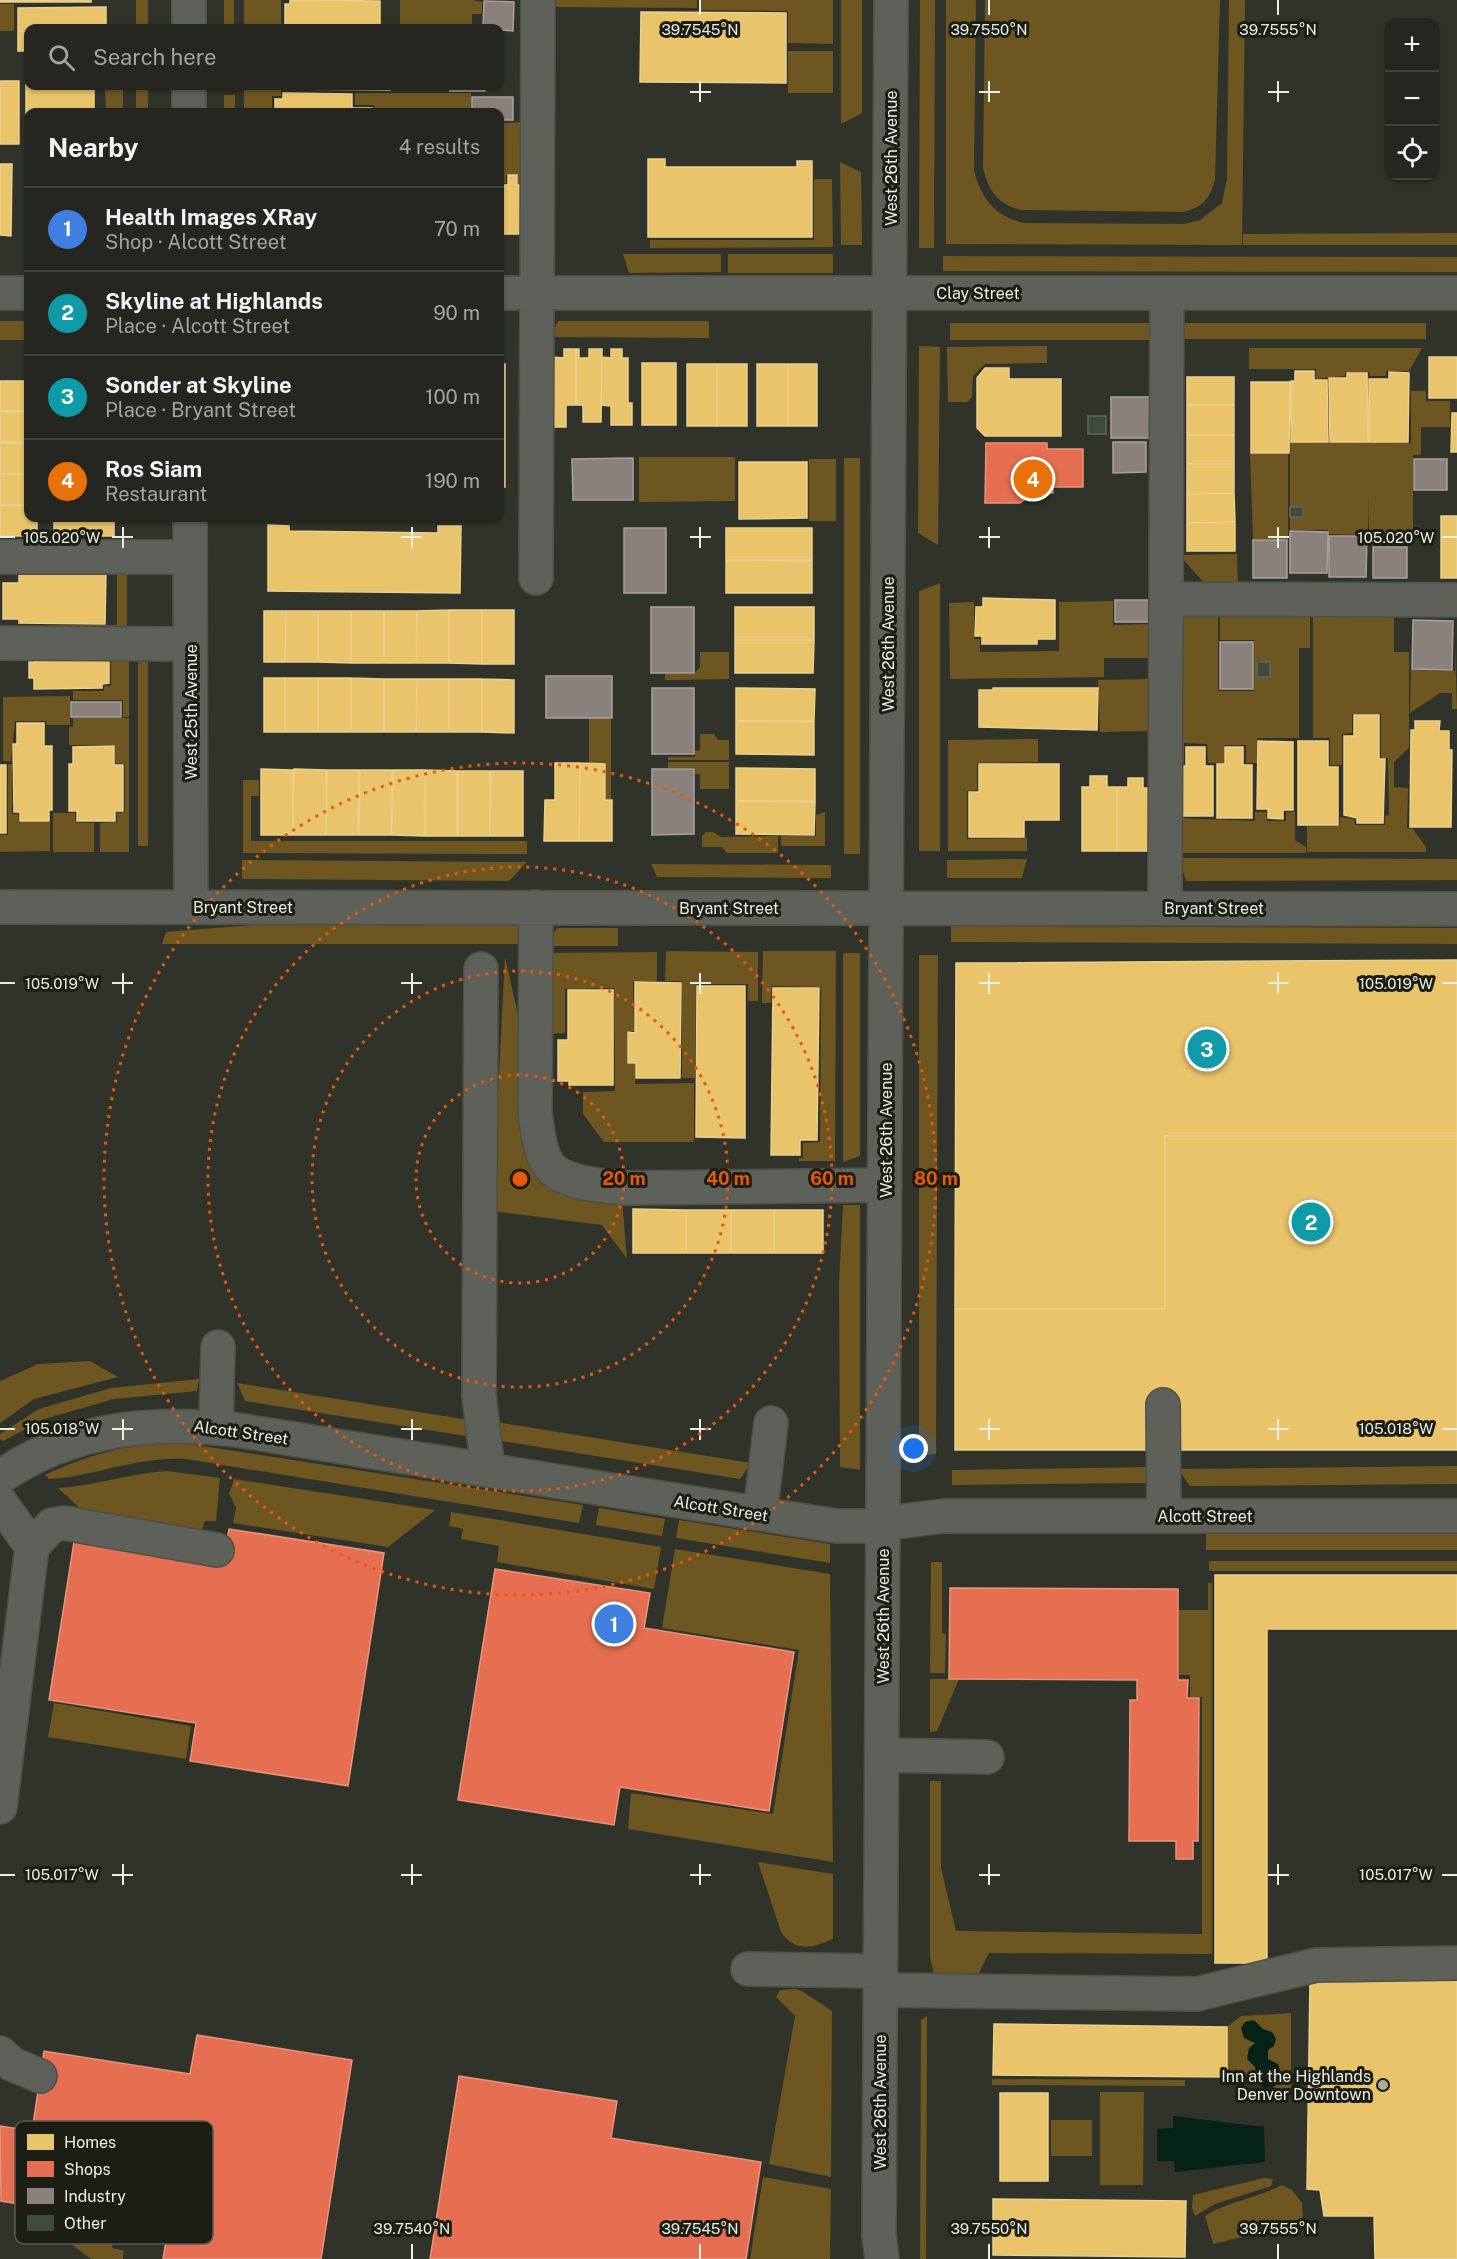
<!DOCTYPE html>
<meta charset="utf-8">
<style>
:root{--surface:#24261f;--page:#2c2e28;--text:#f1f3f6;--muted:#a3a5a4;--line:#41433d;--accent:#a8ada1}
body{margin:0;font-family:"Public Sans",sans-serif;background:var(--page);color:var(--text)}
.controls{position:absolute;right:18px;top:18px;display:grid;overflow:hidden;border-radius:12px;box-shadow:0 2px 4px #0004}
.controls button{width:54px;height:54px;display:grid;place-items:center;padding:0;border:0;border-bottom:2px solid var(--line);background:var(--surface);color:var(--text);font:30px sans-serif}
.you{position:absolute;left:914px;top:1449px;width:21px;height:21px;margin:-15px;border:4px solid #fff;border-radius:50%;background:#1a73e8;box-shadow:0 0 0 9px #1a73e833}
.badge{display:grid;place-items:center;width:39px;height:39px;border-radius:50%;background:var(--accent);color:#fff;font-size:20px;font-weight:700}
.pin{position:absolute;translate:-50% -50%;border:3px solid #fff;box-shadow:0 2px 6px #0006}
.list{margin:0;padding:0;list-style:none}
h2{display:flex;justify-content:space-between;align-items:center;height:78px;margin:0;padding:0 24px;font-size:26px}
h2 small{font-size:20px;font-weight:400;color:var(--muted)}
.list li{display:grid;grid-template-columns:39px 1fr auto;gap:18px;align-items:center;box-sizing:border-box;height:84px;padding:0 24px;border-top:2px solid var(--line)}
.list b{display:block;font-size:22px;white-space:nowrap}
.list p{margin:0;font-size:20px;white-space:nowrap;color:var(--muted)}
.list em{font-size:20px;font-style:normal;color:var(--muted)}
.icon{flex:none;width:33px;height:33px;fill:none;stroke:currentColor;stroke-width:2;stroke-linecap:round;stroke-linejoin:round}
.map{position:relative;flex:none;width:1457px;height:2259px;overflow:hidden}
.search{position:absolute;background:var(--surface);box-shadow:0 2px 4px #0004;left:24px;top:24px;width:480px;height:66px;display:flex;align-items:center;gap:15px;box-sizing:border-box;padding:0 21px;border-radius:12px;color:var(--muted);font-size:22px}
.panel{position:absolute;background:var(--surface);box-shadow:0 2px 4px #0004;left:24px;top:108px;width:480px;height:414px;border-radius:12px}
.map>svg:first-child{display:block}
.green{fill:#6e5620}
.water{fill:#042216}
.homes{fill:#e9c46a;stroke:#e9d18e;stroke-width:1.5}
.shops{fill:#e76f51;stroke:#e8957c;stroke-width:1.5}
.industry{fill:#8a817c;stroke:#a6a29b;stroke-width:1.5}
.building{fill:#3d4b3b;stroke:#60665d;stroke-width:1.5}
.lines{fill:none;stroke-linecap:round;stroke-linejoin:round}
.minor-casing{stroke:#4e5148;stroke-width:36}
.minor{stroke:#5e6159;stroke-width:33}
.ticks{fill:none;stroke:#e9eee2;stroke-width:2}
.ring{fill:none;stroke:#e8590c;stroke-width:3;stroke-dasharray:3 6}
.poi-dot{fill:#a8ada1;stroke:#1b1e15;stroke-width:2}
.labels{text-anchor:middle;stroke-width:6;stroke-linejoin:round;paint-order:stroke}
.street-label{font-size:16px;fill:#e9eee2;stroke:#1b1e15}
.poi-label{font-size:16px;fill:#e9eee2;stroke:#1b1e15;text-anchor:end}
.key{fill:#1b1e15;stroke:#595c52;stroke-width:1.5}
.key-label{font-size:16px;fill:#e9eee2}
.ticks-label{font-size:15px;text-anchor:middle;fill:#e9eee2;stroke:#1b1e15;stroke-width:6;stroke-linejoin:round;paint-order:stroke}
.centre{fill:#e8590c;stroke:#1b1e15;stroke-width:3}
.ring-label{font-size:18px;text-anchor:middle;font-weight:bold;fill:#e8590c;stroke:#1b1e15;stroke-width:6;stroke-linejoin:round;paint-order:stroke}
</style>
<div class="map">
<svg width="1457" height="2259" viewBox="0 0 1457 2259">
<rect width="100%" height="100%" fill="#303329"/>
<path class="green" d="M136 0H148V28H136Z
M224 0H234V28H224Z
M244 0H281V28H244Z
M400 0H472L482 2V14H472V28H400Z
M553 0H697V8L553 7Z
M701 0H833V44L788 43V11L701 10Z
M841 0H862V113L841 124Z
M920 0H935L934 248H919Z
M946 0H976L974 170C981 199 995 216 1024 223L1184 224 1200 220 1222 203 1227 179 1229 0H1245L1242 245 946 244Z
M985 0H1220L1215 179C1210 199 1203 207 1183 212L1023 210C999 206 988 191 983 167Z
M0 4H14V31H0Z
M833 51V93H788V51Z
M97 86H123V112H106L105 86Z
M136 86H148V112H136Z
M244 86H281V96H272V112H244Z
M355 93H471V112H375L374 105H355Z
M224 95H235V112H224Z
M528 122V185H518V175H506V183H500V123Z
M840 162 861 172 862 245H841Z
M814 179H832L833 247 650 248V240H814Z
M1457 233V245H1243V234Z
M623 254H721V272L629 273Z
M728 254H833V273H728Z
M943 256 1457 257V272L943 271Z
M0 321H28V340H0Z
M558 321H709V338L550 337Z
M950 323H1159V340H950Z
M1176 323H1426V339H1176Z
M919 346 940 347 938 545 918 533Z
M1047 346V363L985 364 973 376 972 397 967 402H948L947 347Z
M1249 348H1422L1409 371H1386V376H1370L1369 372H1345V376L1316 379V369H1249Z
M1411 391H1426V401H1450V427H1421V455H1413V545H1369V494L1368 535 1328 534V530H1290V442L1411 443Z
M1250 454H1288V539H1253Z
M639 457H735V501L639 502Z
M844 458H860V854H844Z
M809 459H836V521H809Z
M1237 554 1238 587H1208L1179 555Z
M127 562V635H48V625H117V567Z
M940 583V851H919V591Z
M1113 601V625L1150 624V658H1104V677L950 679 949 603 974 602V639H980V652L1059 651V602Z
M1179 613H1218V691H1254V640H1220V613H1310V648H1299V738H1257V763H1246V745H1224V763H1208L1207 744 1184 743V763H1179Z
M1313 615H1394V652H1409V748L1394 762V787L1408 788 1407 828 1413 829 1426 847V852H1307V826H1340V817L1354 819 1355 825H1385V816L1389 815 1388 758H1381V714H1352V733L1342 734V765H1330V738H1313Z
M1455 646 1457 709H1452V693H1440L1410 713 1411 670 1455 671Z
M111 650H129V717H123V700H73V691H104V686H111Z
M138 650H148V846H138Z
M700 652H729V679L665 680V674H694L700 667Z
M1150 679 1151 731 1100 732 1098 680Z
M70 696V725H47L46 721H15L11 761H3V697Z
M73 718H129V852H100V823L117 822V813L125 812V764L115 763V745H69V727H73Z
M589 718 611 719V799H606V763H589Z
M700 734H714L718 740H729V760H668V757H695V751L700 750Z
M1038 739V762L977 763V790L967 791V839L1027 838V851H948V740Z
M668 762H729V789H700V774H695L694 768H668Z
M8 764H12V814H18L19 822H50V851L0 852V835H8Z
M243 780H259V796H251V841H527V854L243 853Z
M825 812V846H781V836H816V815Z
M1255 812H1266L1267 821H1286V812H1295V840L1306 847V853H1175V818L1255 821Z
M53 813H75L76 823H94V852H53Z
M706 832H713L721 837 778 836V853H727L722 847H702V836Z
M1179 858 1457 859V880L1186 881Z
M1027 859 1022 878H947V860Z
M242 860 527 862 509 881 242 879Z
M651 864 831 865V878L657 877Z
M253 925H521V944H162L166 932Z
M951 926 1457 928V944L951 942Z
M557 928H618V946H546Z
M666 951 758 952V1001H748V984H696L695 1078H682V981H665Z
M763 951H836L835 1161H799V1158H803V1143L820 1142 821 987 772 986 771 1003H762Z
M657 952V981L633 982 634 1031 627 1032V1064H635V1084L694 1083V1142H604L583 1114V1092L615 1091 614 988 565 989V1033L547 1034 546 953Z
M843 953H860V1156L843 1162Z
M919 955H938L936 1454 919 1456Z
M505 957 525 1046V1152L622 1199 627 1259 602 1225 492 1211Z
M843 1205H860V1470L840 1467 839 1283Z
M90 1361 118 1377 34 1399 0 1423V1381L38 1364Z
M199 1379 197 1391 114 1399 44 1419 3 1441 0 1439V1434L39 1409 111 1388Z
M237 1383 475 1421 466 1436 245 1401Z
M496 1422 751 1463 740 1479 502 1441Z
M171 1442 189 1444 583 1505 579 1523 186 1459C137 1456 97 1476 49 1479L45 1475C87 1455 126 1445 171 1442Z
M1457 1466V1484L1190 1486 1178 1469Z
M1152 1467 1146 1483 952 1485V1470Z
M167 1471 220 1478 216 1521H205L200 1536 85 1513 58 1488C95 1486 130 1473 167 1471Z
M234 1479 435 1510 388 1547 233 1523 236 1507 229 1494Z
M599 1508 665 1519 662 1536 596 1525Z
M451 1512 661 1547 654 1589 497 1562 499 1546 461 1539 463 1529 449 1526Z
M679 1520 830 1544V1563L676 1538Z
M1457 1531V1550H1206V1532Z
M675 1549 830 1574 833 1862 628 1829 631 1793 773 1814 799 1650 662 1628Z
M1209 1561H1457V1571H1209Z
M931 1562H942V1633L946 1634 945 1673H930Z
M1208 1583H1212V1954L989 1953 979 1973 934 1974 930 1957V1781H941V1868L956 1931 1202 1934V1697H1190V1675H1179V1610H1208Z
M930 1679H959L937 1731 930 1732Z
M54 1703 191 1726 186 1759 48 1737Z
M758 1862 833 1874V1939C812 1948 796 1953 781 1932Z
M795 1989 802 1991 832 2011 831 2177 769 2164 795 2016 776 1997 780 1990Z
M1291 2013V2091L1227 2077V2027L1241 2016Z
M927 2016 926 2259H920L921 2020Z
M992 2079 1185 2080V2086L992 2085Z
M1100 2092H1144L1143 2185H1100Z
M1051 2120H1092V2156H1051Z
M763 2177 831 2189 830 2259H750Z
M1264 2178 1273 2179 1271 2186 1215 2204 1195 2216 1192 2208 1193 2195Z
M1282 2185 1292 2190 1302 2203 1303 2219 1299 2225 1292 2229 1268 2231 1213 2244 1205 2216C1228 2201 1257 2198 1282 2185Z
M26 2210 116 2225 112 2248 124 2251 123 2259H91Z"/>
<path class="water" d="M1254 2020 1263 2029 1272 2032 1276 2039 1274 2046 1268 2050V2059L1278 2064 1282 2076 1274 2087 1264 2088 1257 2083 1255 2067 1247 2059 1249 2048 1255 2043 1244 2038 1241 2028 1245 2022Z
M1173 2116 1264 2127 1265 2162 1175 2172 1174 2161H1157V2129L1173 2128Z"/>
<path class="homes" d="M0 0H91V2H0Z
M290 0 380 1V28H285V4H290Z
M106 7V28H28V31H18V8Z
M641 12 786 13V83L640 82Z
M18 31H28V51H18Z
M0 81H19V144H0Z
M26 81 28 86H94V112H28V144H26Z
M283 86H390V90L283 89Z
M283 93 352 94V108H372V112H275V99H283Z
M648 159H665V167H797V161H812V237H648Z
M0 164H12L11 236 0 235Z
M508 175H517V185H526L525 234H500V185H508Z
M564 349H576V405H566V427H550L551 357 564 358Z
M576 349H579V358H589V349H602L601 422H583V405H576Z
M611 349H622V358H628V403H632V425H611V406L601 405 602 357 611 358Z
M1429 357H1457V398H1429Z
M642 363H676V425H642Z
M500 364H505V487H500Z
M687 364H717V426H687Z
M717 364H747V426H717Z
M757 364H788V426H757Z
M788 364H817V426H788Z
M985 368H1009V379H1061V436H985L977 428V378Z
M1295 371H1314V380H1327L1328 442H1291V381H1295Z
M1389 372 1409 373 1408 442H1369V379H1389Z
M1347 373H1367L1368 442H1330L1329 378H1347Z
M1187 377H1234V405H1187Z
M0 381H28V411H0Z
M1251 382H1290L1289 453H1251Z
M1187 405H1234V435H1187Z
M0 412H28V442H0Z
M1452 413H1457V452H1451Z
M1187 435H1234V464H1187Z
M0 443H28V474H0Z
M739 462H807V518L739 519Z
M1187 464H1234V493L1187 494Z
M0 474H28V505H0Z
M1234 493 1235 522 1187 523V494Z
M0 505H28V518H37V536H0Z
M1441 516H1457V578H1441Z
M54 518H114V536H54Z
M1235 522V551H1187V523Z
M268 525 289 526V531L438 533V526H461L460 593 268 591Z
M726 528H812V560H726Z
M726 560 812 561V593H726Z
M45 569 106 570 105 624 19 623V619H3V583H19V574H45Z
M983 598 1055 600V639H1037V644H982V636H975L976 607H983Z
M735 607H814V640H735Z
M449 610V663H416L417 611Z
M449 610H482V664L449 663Z
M482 610H514V664H482Z
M264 611H286L285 662H264Z
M286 611H318V662H285Z
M318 611H351V663L318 662Z
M351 611H384V663H351Z
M384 611H417L416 663H384Z
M735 640H814L813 673H735Z
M35 651 109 653V683L102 684V688L34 689V678H29V662H35Z
M264 678H285V732H264Z
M285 678H318V732H285Z
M318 678H351V732H318Z
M351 678 384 679V732H351Z
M384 679H417L416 732H384Z
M417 679H449V732H416Z
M449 679H482V732H449Z
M482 679 514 680V733L482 732Z
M736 688 815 689 814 721H736Z
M993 688H1098L1097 730 979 727V690H993Z
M1354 715H1379V759H1385L1383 823H1357V818L1344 815V736H1354Z
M736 721 814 722V755L736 754Z
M1415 721H1440L1439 731H1449V750H1452L1451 827H1410L1411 730H1415Z
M17 723H44V746H52V810H49V821H20V812H14L13 744H17Z
M1258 741 1293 742V810H1283V819L1268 818V809H1257Z
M1298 741H1328V767H1338V825H1298Z
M114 746V765H123V811H115V821H77V811H69V764H73V747Z
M1186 747H1205V766H1213V816H1178V766H1186Z
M1225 747H1243V765H1252V818H1217V764H1225Z
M555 763H580L579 841H544L545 800H555Z
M580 763 605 764V800H612V841H579Z
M979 764H1059V820H1024V837H969V792H979Z
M0 765H6V833H0Z
M736 768 815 769V801H736Z
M261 769 293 770V835H261Z
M294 769 326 770V835H293Z
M327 770H359L358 835H326Z
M360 770H392L391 835H359Z
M393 770H425L424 836 392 835Z
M425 770 457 771V836H425Z
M458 771H490V836H458Z
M491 771H523V836H490Z
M1090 776H1107V787H1117V851H1082V787H1090Z
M1128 778H1143V788H1151V851H1117V787H1128Z
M736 801 815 802 814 835 736 834Z
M1457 960V1136H1165V1309H955L956 963Z
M635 982 681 983 680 1078H636V1063H628V1032L635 1033Z
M697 986H745V1138L696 1137Z
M773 988H819L817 1140H800V1155H771Z
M568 990H613V1085H569V1081H558V1040H568Z
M1165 1136H1457V1450H955V1309H1165Z
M633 1209 686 1210V1253H633Z
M686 1210H731V1253H686Z
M731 1210H774V1253H731Z
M774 1210H823V1253H774Z
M1215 1575H1457V1629H1267V1963H1215Z
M1376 1971 1457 1973V2259H1375L1374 2216H1324L1320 2190 1307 2189 1310 1980 1376 1981Z
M994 2024 1227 2027V2077L993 2075Z
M1000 2093H1048V2181H1000Z
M993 2199 1186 2201 1185 2257 993 2255Z"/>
<path class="shops" d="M986 443H1047V449H1083V487H1053V493H1033L1020 503H985Z
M229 1529 384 1553 348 1786 190 1761 196 1723 49 1700 74 1542 223 1566Z
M495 1569 650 1593 644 1628 794 1652 769 1811 620 1787 614 1825 458 1800Z
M950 1588 1178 1589V1680H1188L1187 1698H1199L1198 1841H1193V1859H1176V1841H1129L1130 1700H1137V1680L949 1679Z
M197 2035 352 2060 321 2259H163L168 2228 1 2201 0 2126 32 2131 44 2051 190 2074Z
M459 2076 617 2101 611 2138 761 2162 746 2259H430Z"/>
<path class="industry" d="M484 1 514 2 513 31 483 28Z
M450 86H485V91H450Z
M472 97H513V120H500V112H472Z
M1111 397H1153L1154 438H1111Z
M1113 442H1146V472L1113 473Z
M633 458V500H573L572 459Z
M1414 459H1447V490H1414Z
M624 528H666V593H624Z
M1290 531 1328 532 1327 573H1290Z
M1329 536H1367L1366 577H1329Z
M1253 540H1287V578H1253Z
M1373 547H1407V578H1373Z
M1115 600H1150V622H1115Z
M651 607H694V673H651Z
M1413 620 1453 621 1452 670 1412 669Z
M1220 642H1253V689H1220Z
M546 676H612V718H546Z
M652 688H694V754H652Z
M71 702H121V717H71Z
M652 769H694V834L652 835Z"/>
<path class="building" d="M1088 416H1106V434H1088Z
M1290 507H1303V517H1290Z
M1257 662H1270V677H1257Z"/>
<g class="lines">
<defs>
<path id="minor" d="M189 0V28
M189 86V112
M0 293H28
M500 293H1457
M190 518 191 907
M0 557H190
M536 578 538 0
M1166 599 1457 600
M0 643 190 644
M0 907 1457 909
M536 907 535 1113C538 1131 539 1157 553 1170 569 1184 605 1186 625 1188L885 1185
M1165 908 1167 293
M481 969 479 1396 488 1470
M1163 1405 1164 1516
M216 1427 218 1347
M0 1477C73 1427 152 1421 237 1430L836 1526H863L944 1516H1457
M0 1502 32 1547
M760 1514 771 1423
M882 1755 987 1757
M0 1807 32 1547 52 1525 64 1523 217 1550
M748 1969 880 1971
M880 1990 1197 1994 1316 1965 1457 1963
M0 2053 12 2064 40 2076
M882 2259 879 2236 891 0"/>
</defs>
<use href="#minor" class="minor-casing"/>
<use href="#minor" class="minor"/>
</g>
<path class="ticks" d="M700 0V15M989 0V15M1278 0V15M700 81V102M989 81V102M1278 81V102M690 92H711M979 92H1000M1268 92H1289M123 527V548M412 527V548M700 527V548M989 527V548M1278 527V548M0 537H15M112 537H133M401 537H422M690 537H711M979 537H1000M1268 537H1289M1442 537H1457M123 973V994M412 973V994M700 973V994M989 973V994M1278 973V994M0 983H15M112 983H133M401 983H422M690 983H711M979 983H1000M1268 983H1289M1442 983H1457M123 1419V1440M412 1419V1440M700 1419V1440M989 1419V1440M1278 1419V1440M0 1429H15M112 1429H133M401 1429H422M690 1429H711M979 1429H1000M1268 1429H1289M1442 1429H1457M123 1864V1885M412 1864V1885M700 1864V1885M989 1864V1885M1278 1864V1885M0 1875H15M112 1875H133M401 1875H422M690 1875H711M979 1875H1000M1268 1875H1289M1442 1875H1457M412 2244V2259M700 2244V2259M989 2244V2259M1278 2244V2259"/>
<g class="ring">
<circle cx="520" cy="1179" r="104"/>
<circle cx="520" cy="1179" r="208"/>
<circle cx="520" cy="1179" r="312"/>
<circle cx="520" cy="1179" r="416"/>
</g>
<circle class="poi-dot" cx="1383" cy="2085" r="6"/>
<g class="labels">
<g class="street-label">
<text transform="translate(891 158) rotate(-90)" y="6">West 26th Avenue</text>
<text x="978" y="299">Clay Street</text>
<text transform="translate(888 644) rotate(-90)" y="6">West 26th Avenue</text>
<text transform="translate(191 712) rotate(-90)" y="6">West 25th Avenue</text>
<text x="243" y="913">Bryant Street</text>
<text x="729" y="914">Bryant Street</text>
<text x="1214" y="914">Bryant Street</text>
<text transform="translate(886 1130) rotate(-90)" y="6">West 26th Avenue</text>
<text transform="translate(241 1432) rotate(8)" y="6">Alcott Street</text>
<text transform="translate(721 1508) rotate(9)" y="6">Alcott Street</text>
<text x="1205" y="1522">Alcott Street</text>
<text transform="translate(883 1616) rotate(-90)" y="6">West 26th Avenue</text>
<text transform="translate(880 2102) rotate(-90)" y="6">West 26th Avenue</text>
</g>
<g class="poi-label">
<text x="1371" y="2082">Inn at the Highlands<tspan x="1371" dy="18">Denver Downtown</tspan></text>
</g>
</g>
<rect x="15" y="2121" width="198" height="123" rx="9" class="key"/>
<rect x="27" y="2134" width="27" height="16" fill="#e9c46a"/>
<rect x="27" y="2161" width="27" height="16" fill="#e76f51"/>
<rect x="27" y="2188" width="27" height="16" fill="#8a817c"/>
<rect x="27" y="2215" width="27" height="16" fill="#3d4b3b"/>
<g class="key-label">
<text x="64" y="2148">Homes</text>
<text x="64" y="2175">Shops</text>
<text x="64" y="2202">Industry</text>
<text x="64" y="2229">Other</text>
</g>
<g class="ticks-label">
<text x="700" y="35">39.7545°N</text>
<text x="989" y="35">39.7550°N</text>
<text x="1278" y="35">39.7555°N</text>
<text x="1396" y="543">105.020°W</text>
<text x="62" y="543">105.020°W</text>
<text x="62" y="989">105.019°W</text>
<text x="1396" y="989">105.019°W</text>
<text x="62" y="1434">105.018°W</text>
<text x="1396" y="1434">105.018°W</text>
<text x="62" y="1880">105.017°W</text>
<text x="1396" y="1880">105.017°W</text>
<text x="412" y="2234">39.7540°N</text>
<text x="700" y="2234">39.7545°N</text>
<text x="989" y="2234">39.7550°N</text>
<text x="1278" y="2234">39.7555°N</text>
</g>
<circle cx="520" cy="1179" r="9" class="centre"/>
<g class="ring-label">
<text x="624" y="1185">20 m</text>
<text x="728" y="1185">40 m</text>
<text x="832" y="1185">60 m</text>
<text x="936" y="1185">80 m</text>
</g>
</svg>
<div class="controls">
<button>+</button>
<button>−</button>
<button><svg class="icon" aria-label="locate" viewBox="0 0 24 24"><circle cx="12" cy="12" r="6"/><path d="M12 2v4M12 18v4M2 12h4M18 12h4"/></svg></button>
</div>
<div class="you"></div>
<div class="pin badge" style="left:614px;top:1624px;background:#3f7fe0">1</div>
<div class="pin badge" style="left:1311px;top:1222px;background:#0f9aa8">2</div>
<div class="pin badge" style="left:1207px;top:1049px;background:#0f9aa8">3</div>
<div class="pin badge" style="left:1033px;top:479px;background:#e8710a">4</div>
<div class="search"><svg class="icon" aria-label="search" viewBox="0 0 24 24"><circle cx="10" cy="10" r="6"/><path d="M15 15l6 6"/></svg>Search here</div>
<section class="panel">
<h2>Nearby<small>4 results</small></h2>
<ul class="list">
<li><span class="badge" style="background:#3f7fe0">1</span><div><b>Health Images XRay</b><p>Shop · Alcott Street</p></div><em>70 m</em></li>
<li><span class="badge" style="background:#0f9aa8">2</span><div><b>Skyline at Highlands</b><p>Place · Alcott Street</p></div><em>90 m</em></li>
<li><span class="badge" style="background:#0f9aa8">3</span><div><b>Sonder at Skyline</b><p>Place · Bryant Street</p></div><em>100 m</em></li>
<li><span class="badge" style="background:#e8710a">4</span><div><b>Ros Siam</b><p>Restaurant</p></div><em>190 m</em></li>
</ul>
</section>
</div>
